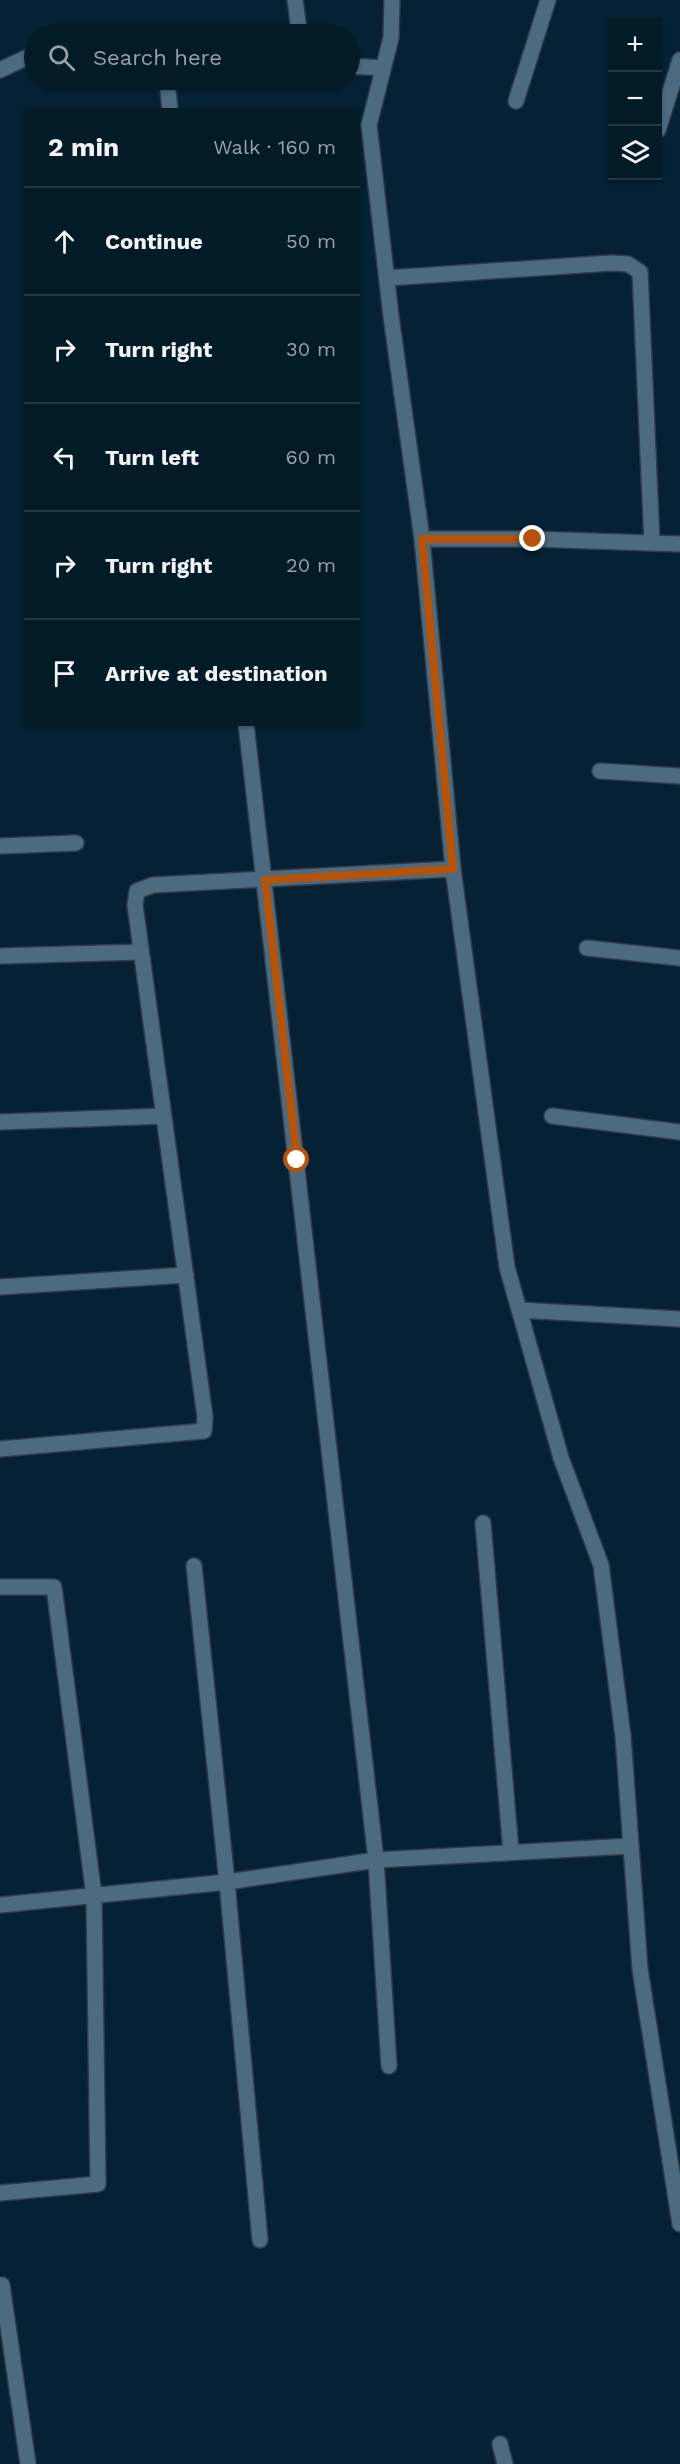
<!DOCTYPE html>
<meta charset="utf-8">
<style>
:root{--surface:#031a27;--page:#0d232f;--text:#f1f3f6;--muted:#97a1a7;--line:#243844}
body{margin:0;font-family:"Work Sans",sans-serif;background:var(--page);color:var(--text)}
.controls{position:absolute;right:18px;top:18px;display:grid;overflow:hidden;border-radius:0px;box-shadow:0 2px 4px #0004}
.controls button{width:54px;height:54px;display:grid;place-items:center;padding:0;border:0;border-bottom:2px solid var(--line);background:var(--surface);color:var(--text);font:30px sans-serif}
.stop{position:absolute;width:18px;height:18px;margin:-14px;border:4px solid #b45309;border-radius:50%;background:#fff}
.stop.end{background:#b45309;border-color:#fff;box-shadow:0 2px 6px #0008}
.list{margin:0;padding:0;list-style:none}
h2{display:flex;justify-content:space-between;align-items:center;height:78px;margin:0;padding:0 24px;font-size:26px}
h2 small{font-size:20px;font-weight:400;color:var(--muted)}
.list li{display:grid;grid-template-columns:39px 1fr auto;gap:18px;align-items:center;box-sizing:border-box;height:108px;padding:0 24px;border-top:2px solid var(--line)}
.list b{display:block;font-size:22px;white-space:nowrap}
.list em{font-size:20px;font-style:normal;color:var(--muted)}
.icon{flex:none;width:33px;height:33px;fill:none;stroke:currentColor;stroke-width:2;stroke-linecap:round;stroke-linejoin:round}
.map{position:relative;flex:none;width:680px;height:2464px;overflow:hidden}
.search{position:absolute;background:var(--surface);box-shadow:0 2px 4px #0004;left:24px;top:24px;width:336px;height:66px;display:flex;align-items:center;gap:15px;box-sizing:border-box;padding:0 21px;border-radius:33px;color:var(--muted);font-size:22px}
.panel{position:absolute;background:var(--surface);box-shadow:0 2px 4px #0004;left:24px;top:108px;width:336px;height:618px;border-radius:0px}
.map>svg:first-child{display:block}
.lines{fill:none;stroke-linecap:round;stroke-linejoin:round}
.minor-casing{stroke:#2f3b48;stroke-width:18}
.minor{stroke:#4c6b80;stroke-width:15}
.route{stroke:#b45309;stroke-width:8}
</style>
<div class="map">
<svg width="680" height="2464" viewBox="0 0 680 2464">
<rect width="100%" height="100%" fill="#042234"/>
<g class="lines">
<defs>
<path id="minor" d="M295 0 299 30
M392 0 391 38 369 125 391 316 422 539 453 869 507 1267 561 1458 601 1565 623 1736 640 1969 680 2224
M350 66 383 68
M0 70 34 54
M167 80 170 110
M516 101 548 0
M658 130 680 60
M387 278 611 263 628 264 640 272 652 543
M422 539H533L680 544
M246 724 376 1860 389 2066
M600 771 680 776
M0 846 76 843
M587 948 680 958
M0 956 141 952
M552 1116 680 1132
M0 1122 164 1116
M0 1287 186 1275
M519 1310 680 1319
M0 1449 204 1431 205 1417 135 905 137 891 153 885 453 869
M483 1523 511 1852
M194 1566 227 1882 260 2240
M0 1587H54L94 1896 98 2184 0 2193
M0 1905 227 1882 376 1860 631 1846
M2 2285 28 2464
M500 2444 505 2464"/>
</defs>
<use href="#minor" class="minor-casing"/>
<use href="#minor" class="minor"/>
</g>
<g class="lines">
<path class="route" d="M297 1160 265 880 453 869 422 539H533"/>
</g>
</svg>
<div class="controls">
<button>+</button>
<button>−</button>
<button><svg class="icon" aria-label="layers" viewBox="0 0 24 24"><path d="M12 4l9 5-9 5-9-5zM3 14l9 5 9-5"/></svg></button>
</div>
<div class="stop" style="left:297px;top:1160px"></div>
<div class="stop end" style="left:533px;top:539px"></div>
<div class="search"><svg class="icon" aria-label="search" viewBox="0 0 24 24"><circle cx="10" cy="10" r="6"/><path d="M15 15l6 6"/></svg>Search here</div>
<section class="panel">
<h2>2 min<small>Walk · 160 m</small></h2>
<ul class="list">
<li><svg class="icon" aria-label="ahead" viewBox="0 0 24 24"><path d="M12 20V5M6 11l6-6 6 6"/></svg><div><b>Continue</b></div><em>50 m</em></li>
<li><svg class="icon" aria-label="right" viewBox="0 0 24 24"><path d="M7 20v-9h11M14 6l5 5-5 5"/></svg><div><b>Turn right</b></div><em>30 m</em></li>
<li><svg class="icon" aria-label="left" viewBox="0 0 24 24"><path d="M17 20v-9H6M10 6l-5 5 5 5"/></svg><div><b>Turn left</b></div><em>60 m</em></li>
<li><svg class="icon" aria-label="right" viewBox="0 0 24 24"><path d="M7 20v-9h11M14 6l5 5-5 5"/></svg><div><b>Turn right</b></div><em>20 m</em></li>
<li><svg class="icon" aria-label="arrive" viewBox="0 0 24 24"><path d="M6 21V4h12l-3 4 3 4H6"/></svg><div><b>Arrive at destination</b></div></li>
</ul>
</section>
</div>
